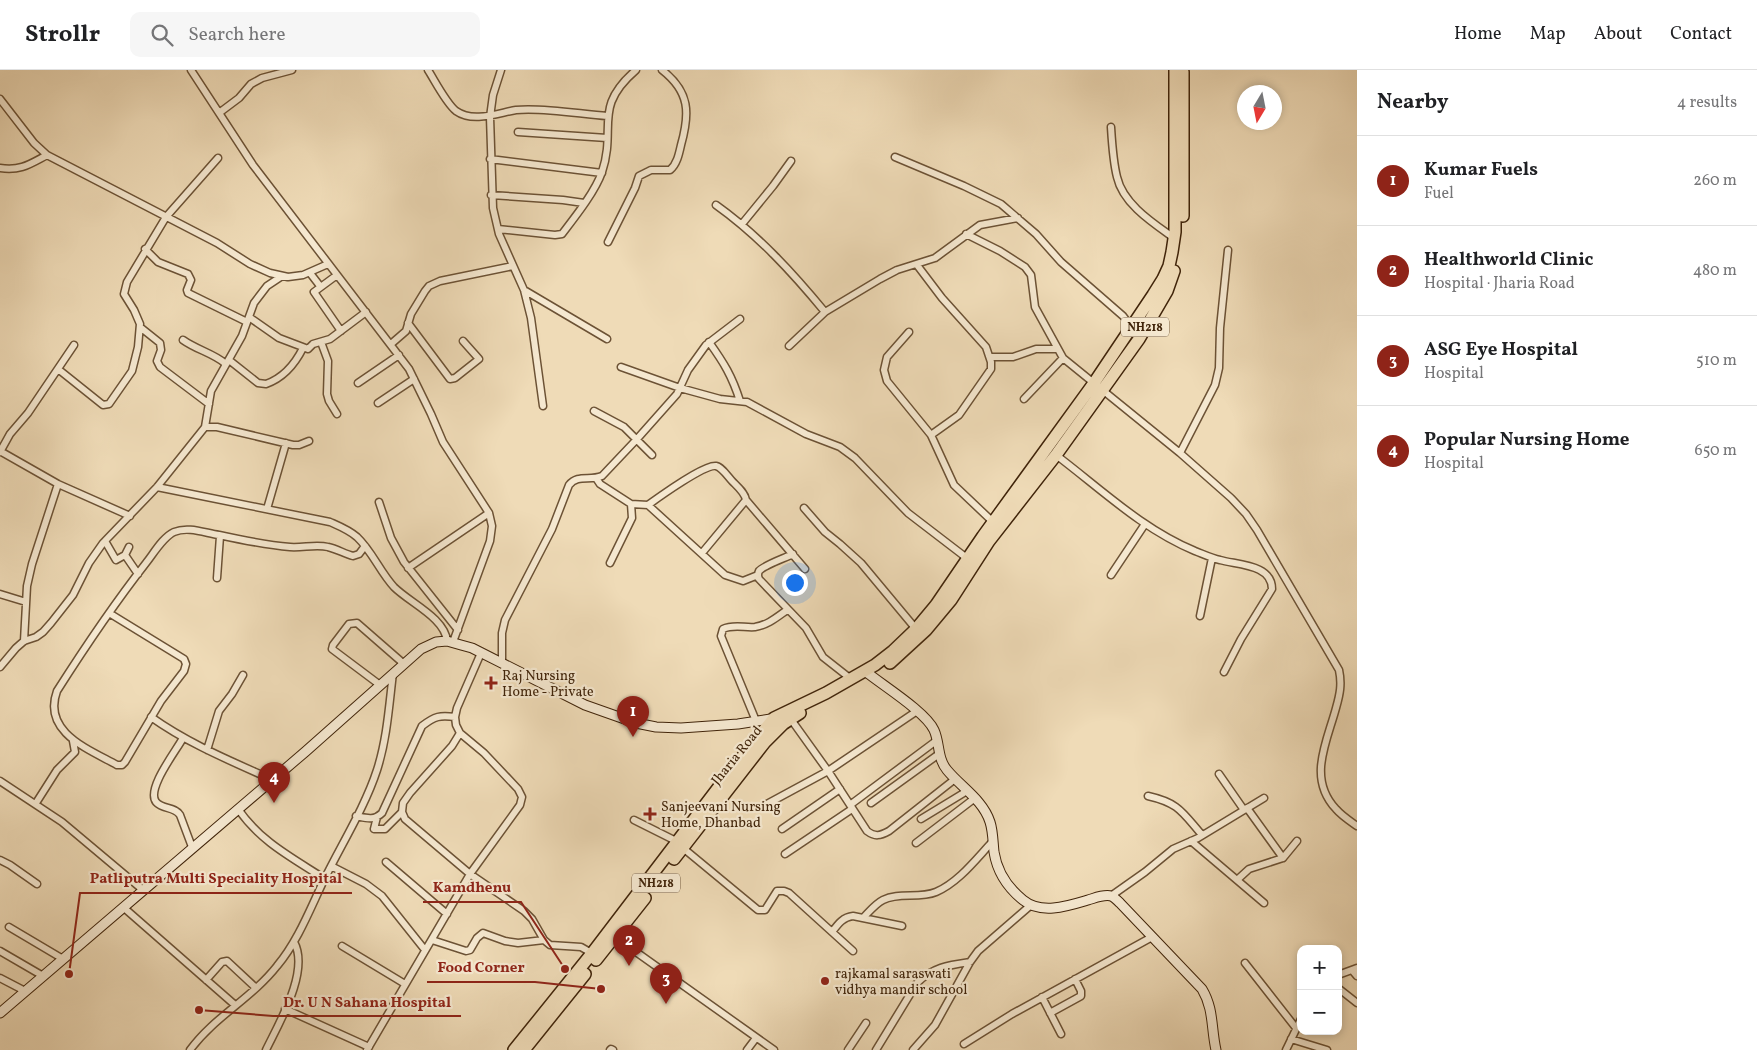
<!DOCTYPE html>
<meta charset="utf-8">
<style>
:root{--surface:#fff;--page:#f6f6f6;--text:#202124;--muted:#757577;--line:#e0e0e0;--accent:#8f2418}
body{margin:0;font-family:Vollkorn,serif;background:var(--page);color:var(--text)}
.controls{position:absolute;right:15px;bottom:15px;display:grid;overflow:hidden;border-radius:10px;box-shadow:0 2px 8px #0003}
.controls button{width:45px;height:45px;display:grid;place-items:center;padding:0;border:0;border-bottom:1px solid var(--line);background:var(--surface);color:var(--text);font:25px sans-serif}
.compass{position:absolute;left:1237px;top:15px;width:45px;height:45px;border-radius:50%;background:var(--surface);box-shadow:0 2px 8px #0003;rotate:190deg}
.you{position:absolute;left:794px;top:512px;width:18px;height:18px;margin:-12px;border:4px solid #fff;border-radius:50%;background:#1a73e8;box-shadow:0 0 0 8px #1a73e833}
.badge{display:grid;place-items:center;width:32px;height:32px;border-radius:50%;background:var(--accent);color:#fff;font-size:16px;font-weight:700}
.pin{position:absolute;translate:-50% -41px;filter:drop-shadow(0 1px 2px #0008)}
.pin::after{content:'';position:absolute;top:26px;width:18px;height:15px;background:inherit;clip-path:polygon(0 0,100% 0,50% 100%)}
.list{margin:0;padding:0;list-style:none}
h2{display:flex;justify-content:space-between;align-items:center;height:65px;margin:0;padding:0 20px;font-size:21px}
h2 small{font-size:16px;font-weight:400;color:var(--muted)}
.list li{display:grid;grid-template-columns:32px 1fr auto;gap:15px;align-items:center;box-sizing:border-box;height:90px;padding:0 20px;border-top:1px solid var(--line)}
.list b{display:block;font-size:19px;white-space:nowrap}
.list p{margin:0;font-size:16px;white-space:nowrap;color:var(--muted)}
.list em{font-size:16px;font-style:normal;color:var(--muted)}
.icon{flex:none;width:28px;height:28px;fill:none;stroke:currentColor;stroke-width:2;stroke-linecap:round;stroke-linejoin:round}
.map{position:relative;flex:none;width:1357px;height:980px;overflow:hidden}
header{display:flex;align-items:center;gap:30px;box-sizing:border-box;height:70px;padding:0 25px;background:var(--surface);border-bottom:1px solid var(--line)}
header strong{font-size:24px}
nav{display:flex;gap:28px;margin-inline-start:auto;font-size:18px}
.search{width:350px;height:45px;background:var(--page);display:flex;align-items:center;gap:12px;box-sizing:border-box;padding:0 18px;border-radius:10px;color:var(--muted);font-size:19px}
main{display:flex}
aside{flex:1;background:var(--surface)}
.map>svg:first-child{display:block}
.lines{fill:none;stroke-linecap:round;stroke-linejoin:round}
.street-casing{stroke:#6c5235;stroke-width:9}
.secondary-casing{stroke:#40240a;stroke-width:11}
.highway-casing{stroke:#40240a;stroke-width:14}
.street{stroke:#f5e8d0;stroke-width:6}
.secondary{stroke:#f5e8d0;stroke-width:9}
.highway{stroke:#efdbb7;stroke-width:11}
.poi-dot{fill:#8f2418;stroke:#f5e8d0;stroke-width:2}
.labels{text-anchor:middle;stroke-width:4.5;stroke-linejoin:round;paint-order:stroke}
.shield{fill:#f5e8d0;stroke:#765f45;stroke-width:1}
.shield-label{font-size:12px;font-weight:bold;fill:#40240a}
.poi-label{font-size:14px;fill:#40240a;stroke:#f5e8d0;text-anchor:start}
.street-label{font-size:14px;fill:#40240a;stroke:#f5e8d0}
.leader{fill:none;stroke:#8f2418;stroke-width:2}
.callout-dot{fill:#8f2418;stroke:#f5e8d0;stroke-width:2}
.callout-label{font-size:15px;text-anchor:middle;font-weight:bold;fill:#8f2418;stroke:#f5e8d0;stroke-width:4.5;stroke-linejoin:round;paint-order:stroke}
</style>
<header>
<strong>Strollr</strong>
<div class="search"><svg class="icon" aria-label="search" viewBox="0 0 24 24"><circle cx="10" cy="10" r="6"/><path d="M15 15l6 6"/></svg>Search here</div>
<nav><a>Home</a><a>Map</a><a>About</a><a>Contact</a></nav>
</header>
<main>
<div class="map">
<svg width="1357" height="980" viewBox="0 0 1357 980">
<rect width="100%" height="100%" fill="#efdbb7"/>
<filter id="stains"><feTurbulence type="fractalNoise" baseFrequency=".004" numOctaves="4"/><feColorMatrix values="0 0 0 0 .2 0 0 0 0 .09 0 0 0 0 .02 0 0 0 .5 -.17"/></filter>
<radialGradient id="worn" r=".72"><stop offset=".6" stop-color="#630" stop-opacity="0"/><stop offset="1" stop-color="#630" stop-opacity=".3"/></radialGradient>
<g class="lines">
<defs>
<path id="street" d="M191 0 253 95 409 299 431 344 443 372 489 443 492 456 490 471 453 572
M428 0C435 11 446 33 456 41 473 53 498 43 516 40 541 37 580 44 607 46
M501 0 493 25 490 47 493 138 499 164 524 220 531 248 543 336
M0 29 34 73 47 85 217 173 250 194 270 203 288 207 303 205 328 194
M219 43 239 28 251 14 262 8 292 0
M1111 57C1112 73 1113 91 1117 107 1123 134 1153 153 1174 168
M518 62 607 68
M895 87 964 116 1001 134 1036 164 1061 192 1123 246 1132 258
M490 89 602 103
M0 98C21 101 30 94 47 85
M491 125 563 130 584 133
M716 135C758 165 792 202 825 242
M742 154 773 116 791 91
M498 159 555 165 562 164C575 147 595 122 602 102 617 57 592 38 636 0
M966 164 1000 181 1025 197 1031 205 1035 237 1063 288 1180 383 1231 428 1246 444 1257 460 1339 600C1342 614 1340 624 1336 638 1327 672 1307 708 1336 739 1342 746 1350 751 1357 756
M608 172 635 118 639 106 651 100H670C677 94 679 84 681 75 690 43 690 22 662 0
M145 179 158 192 188 204 191 210 187 220 188 223 247 252
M917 195 942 228 986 277 991 292V299L959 345 931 365
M310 203 320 216
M337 205 314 222 341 261
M524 220 607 269
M249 247 279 268 308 279 313 274 330 269 366 242
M408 253 450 309 455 308 479 289 463 271
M140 257 160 273 161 280 157 291 160 297 209 334
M909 262 887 287 884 300 887 311 931 365 954 415 993 452
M183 270C197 280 213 283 226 294
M321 272 328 291 327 324 329 331 337 344
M709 272C724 293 732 306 740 331
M391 274 406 261 411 244 425 221 429 216 440 211 513 196
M789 276 825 242 880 209 897 200 935 188 980 155 1018 148
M990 287H1013L1036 279H1057
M229 290 258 313 266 314C283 308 295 294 303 278
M621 297 680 318 720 329 747 332 806 364 840 377 855 388 908 443 968 489
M58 299 103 335 109 334 132 301 138 277 140 254 134 240 124 224 127 212 166 147 218 88
M358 313 399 285
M1024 329 1063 288
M378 333 414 309
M594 341 624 357 652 385
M205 357H217L293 375H299L309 371
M0 381 58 414 130 446
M0 382 10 364 28 343 74 275
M1180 383 1215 315 1219 298 1220 258 1228 180
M1056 385C1101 419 1142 459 1195 481 1203 484 1211 488 1220 490 1237 495 1272 494 1272 519L1241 569 1224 602
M596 408 600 414 631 434 648 435 725 505 743 511 758 505
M157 417 330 452C339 456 349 460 357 467 372 481 380 502 394 517 410 533 445 548 447 571
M746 430 805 499
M379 432 391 468 404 492 458 560
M648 435C659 427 705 394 716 396 722 397 728 407 733 412 738 417 745 423 746 430L702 483
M804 438 825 462 840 474 861 493 916 559
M267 439 286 373
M105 471 116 490 125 485 129 477
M793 484C785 488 764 495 759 501 757 505 758 506 759 509L806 558 823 587 851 609
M125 485 138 504
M610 493 632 448 631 434
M408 498 489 443
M1111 505 1145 454
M217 508 220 466
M0 524 26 532
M109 543 184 589 186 594 184 601 161 631 125 692 122 695H117C88 679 42 662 57 621 85 577 114 534 146 493 154 483 163 467 174 462 188 456 205 463 219 465 242 470 267 475 290 477 303 478 316 474 328 477 337 479 345 484 353 486L359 484 365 476
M1200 546 1212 488
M24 571 27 516 32 494 58 414
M502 594V563L505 550 552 459 569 415C578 404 589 411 602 406L637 369 677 324 688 300 706 275 740 249
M0 597 16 578 24 571 36 567 43 562 51 553 73 525 89 493 103 473 157 417 205 357 211 321 242 266 254 233 267 216 282 206
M380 615 332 579 333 575 349 554 357 553 404 594
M151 647C189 674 231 691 273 710
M790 648 828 701 867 761C875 767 880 766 889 761L955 709
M756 651 721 566 723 559C733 554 745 558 755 557 768 555 777 547 787 540
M460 663 452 676 410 723 403 733 402 742 405 749 470 804 524 841 532 849 544 870 550 875 581 877 595 885
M183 668C176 681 146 719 156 732 163 740 174 736 180 745L192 777
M207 680 219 641 232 624 243 605
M1219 704 1244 740
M0 711 62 752 143 820
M1148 726C1179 733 1182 742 1202 765
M36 733 57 700 75 682 73 671
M871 733 939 684
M767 734 828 701 917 641
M850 735 936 671
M1247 738 1283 788
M238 739C261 772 291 787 325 809
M356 746C366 748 374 751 382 743L422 656C435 646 440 645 455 647
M377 747 374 759H385L402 742
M921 749 967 721
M634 750 678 772
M782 759 840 719
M1191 771 1264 833
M916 773 975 728
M683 778 758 840H765L777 821H784L789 823 853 881
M785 784 852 739
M0 790 10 795 37 814
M386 792 447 844
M331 796 366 814 382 826 425 880
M1237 810 1249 799 1283 788 1297 771
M1111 826 1145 802 1173 779 1198 768 1264 728
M123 837 235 935
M863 848C869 842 875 834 883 830 899 822 919 829 936 822 959 812 976 789 993 771
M9 857 63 889
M832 862C838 854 843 847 853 846L902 856
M615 867 774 980
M432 870 466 881 470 880 477 868 483 863 505 871 518 873 544 870
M342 876 405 914
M0 881 43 906
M1245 893 1296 958
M1352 900 1357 906
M1338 905 1357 898
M0 908 25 921
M206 910 222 892 227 891 256 918
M1338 918 1357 933
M1042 927 1061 964
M285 939 369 977
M1050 943 1081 926V921L1075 909
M1291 969 1327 980
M964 974 1012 944 1152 867
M190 980C214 947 252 928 277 896 298 871 310 839 324 810 341 775 365 737 377 700 387 669 389 636 393 603
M266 980C279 953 310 901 294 872
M367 980 470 804 520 735 522 727 518 719 484 683 460 663 456 655 455 647 457 638 481 583
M610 980 611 979 613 980
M747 980 756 968
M848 980 866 953
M876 980 917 913C933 897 949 895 970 892
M913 980 935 955 970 892 978 881 1031 835
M1286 980 1301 949"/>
<path id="secondary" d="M865 601C882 615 926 642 934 660 940 673 937 688 947 700 961 717 983 730 990 752 993 761 993 773 994 782 997 801 1008 818 1023 830 1041 845 1068 836 1088 830 1095 828 1104 824 1111 826 1114 827 1118 831 1120 833L1202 919C1214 939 1211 958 1216 980
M0 943 305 682 421 579 436 572 447 571 461 575 472 578 585 635 636 653 656 657 681 658 738 654 777 648"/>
<path id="highway" d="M1183 146V2
M890 593 926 560 951 530 989 471 1056 385 1139 269 1167 221 1174 201
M674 789 765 672 783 654 800 643
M596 890 645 828
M514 980 593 882 731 701 774 648 826 623 875 595 893 581 916 559 936 535 983 466 1094 313 1153 225 1163 209 1169 196 1172 182 1175 162V0
M524 980 585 904"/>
</defs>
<use href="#street" class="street-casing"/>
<use href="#secondary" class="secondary-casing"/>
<use href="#highway" class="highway-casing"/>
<use href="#street" class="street"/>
<use href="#secondary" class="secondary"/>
<use href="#highway" class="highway"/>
</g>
<g class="poi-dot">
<path d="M488.5 605.5h5v5h5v5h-5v5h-5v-5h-5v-5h5z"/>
<path d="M647.5 736.5h5v5h5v5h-5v5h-5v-5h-5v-5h5z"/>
<circle cx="825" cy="911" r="5"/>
</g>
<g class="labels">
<g class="shield">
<rect x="1121" y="247.5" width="48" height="19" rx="4"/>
<rect x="632" y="803.5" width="48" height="19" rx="4"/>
</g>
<g class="shield-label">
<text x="1145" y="261">NH218</text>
<text x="656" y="817">NH218</text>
</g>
<g class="poi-label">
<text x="502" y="610">Raj Nursing<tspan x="502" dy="16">Home - Private</tspan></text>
<text x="661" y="741">Sanjeevani Nursing<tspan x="661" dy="16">Home, Dhanbad</tspan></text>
<text x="835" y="908">rajkamal saraswati<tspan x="835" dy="16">vidhya mandir school</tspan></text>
</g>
<g class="street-label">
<text transform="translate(736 685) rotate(-51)" y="5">Jharia Road</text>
</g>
</g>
<path class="leader" d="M69 904L80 823H352M565 899L521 832H423M601 919L535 912H427M199 940L273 946H461"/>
<g class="callout-dot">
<circle cx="69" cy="904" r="5"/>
<circle cx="565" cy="899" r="5"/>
<circle cx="601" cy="919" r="5"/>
<circle cx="199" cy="940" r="5"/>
</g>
<g class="callout-label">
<text x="216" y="813">Patliputra Multi Speciality Hospital</text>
<text x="472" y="822">Kamdhenu</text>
<text x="481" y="902">Food Corner</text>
<text x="367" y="937">Dr. U N Sahana Hospital</text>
</g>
<rect width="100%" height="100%" filter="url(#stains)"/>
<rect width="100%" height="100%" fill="url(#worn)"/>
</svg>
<div class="controls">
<button>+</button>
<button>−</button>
</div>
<svg class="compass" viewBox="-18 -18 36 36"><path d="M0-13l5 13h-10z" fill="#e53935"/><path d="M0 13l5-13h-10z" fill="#757577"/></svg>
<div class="you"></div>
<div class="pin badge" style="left:633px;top:667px">1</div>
<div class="pin badge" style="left:629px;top:896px">2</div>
<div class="pin badge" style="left:666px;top:934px">3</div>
<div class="pin badge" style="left:274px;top:733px">4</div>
</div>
<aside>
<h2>Nearby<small>4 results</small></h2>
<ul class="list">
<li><span class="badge">1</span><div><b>Kumar Fuels</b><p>Fuel</p></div><em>260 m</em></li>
<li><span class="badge">2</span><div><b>Healthworld Clinic</b><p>Hospital · Jharia Road</p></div><em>480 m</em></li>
<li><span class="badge">3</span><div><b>ASG Eye Hospital</b><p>Hospital</p></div><em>510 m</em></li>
<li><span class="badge">4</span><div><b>Popular Nursing Home</b><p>Hospital</p></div><em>650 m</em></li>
</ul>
</aside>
</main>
